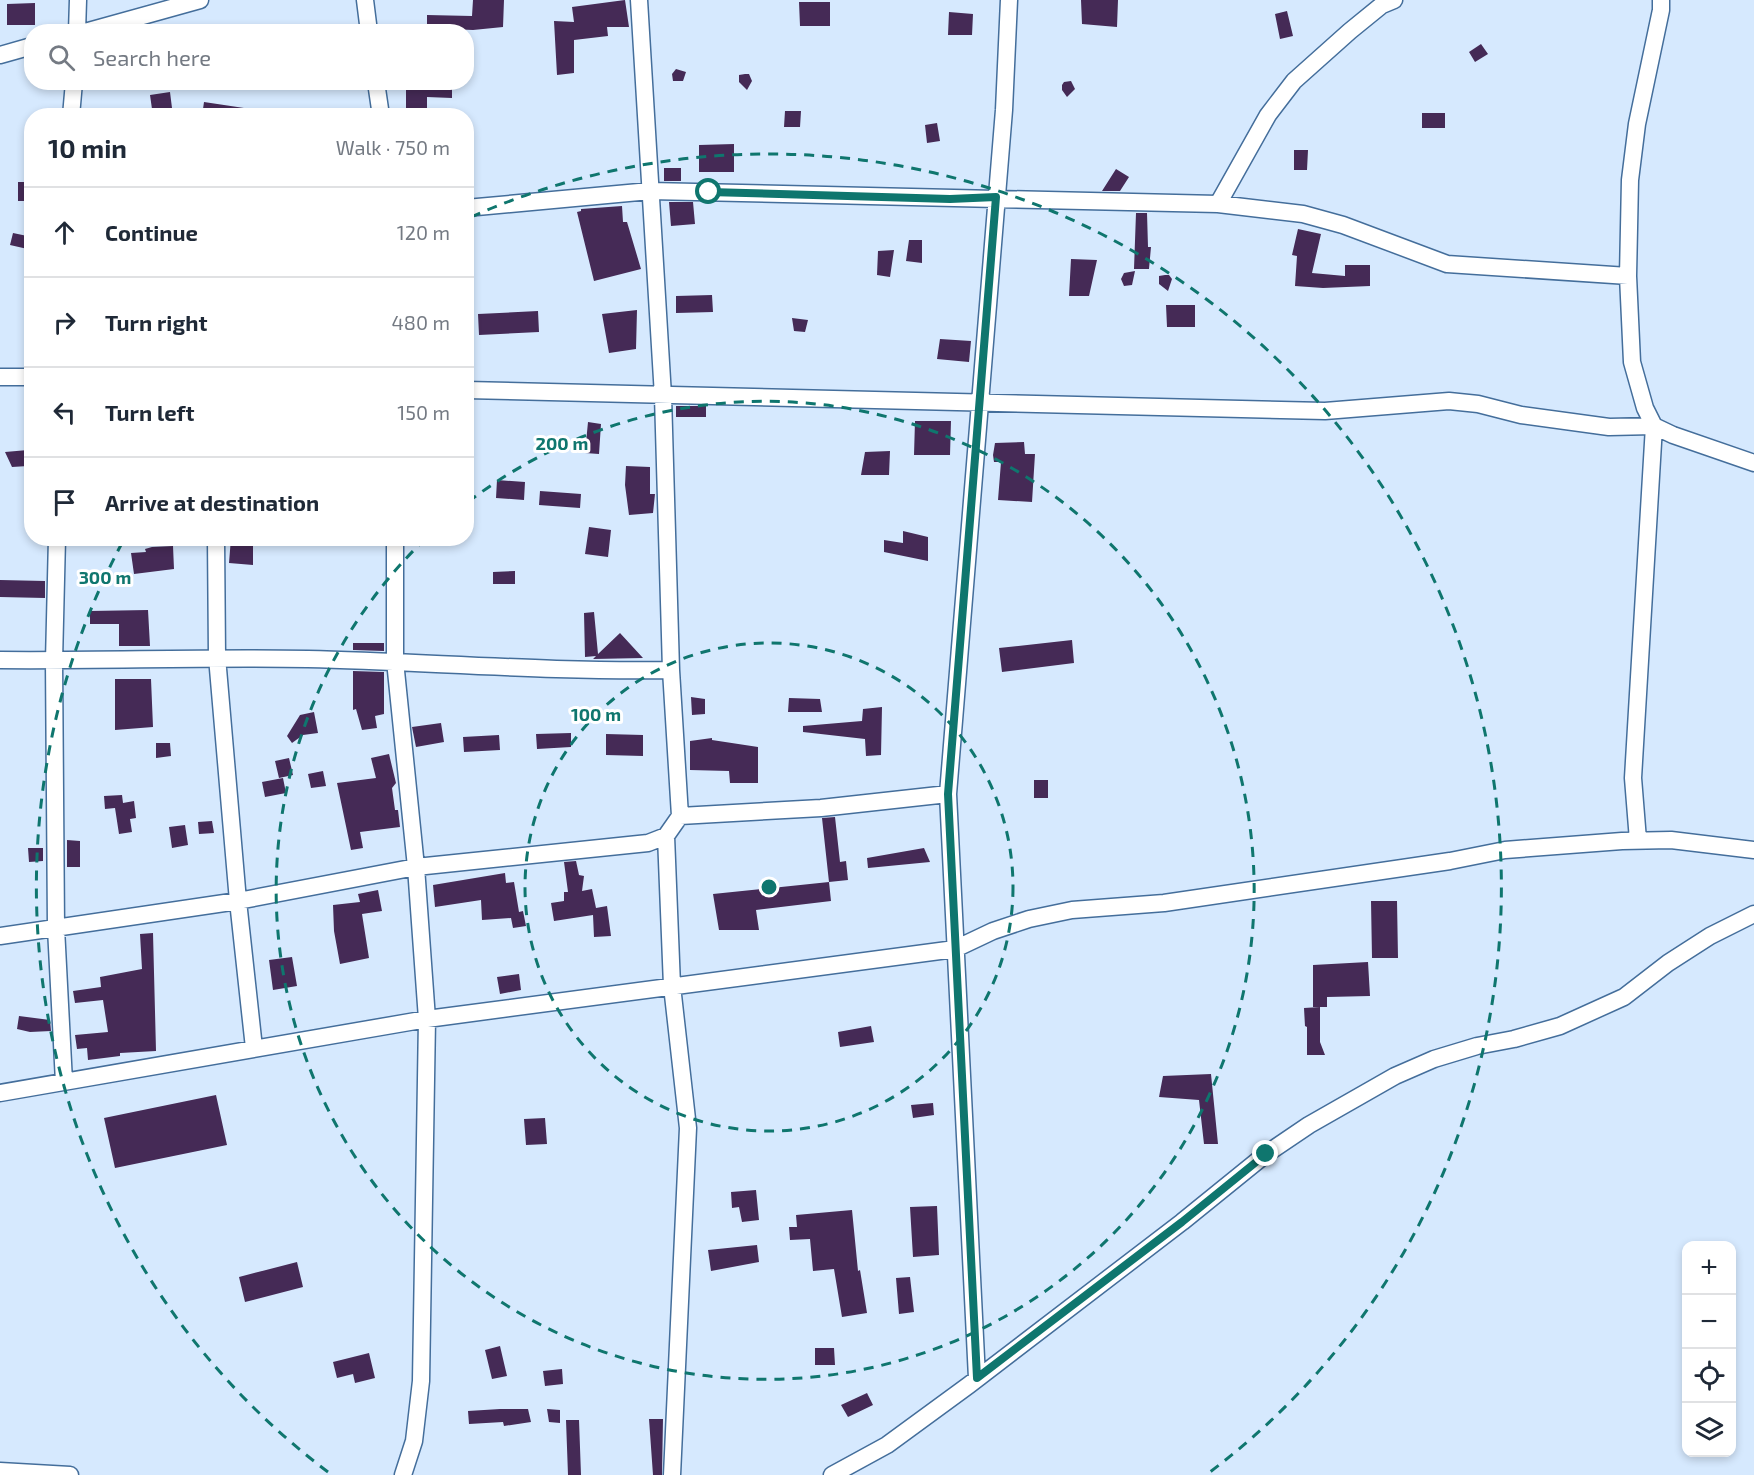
<!DOCTYPE html>
<meta charset="utf-8">
<style>
:root{--surface:#fff;--page:#f2f2f3;--text:#1f2937;--muted:#747a83;--line:#e0e1e3}
body{margin:0;font-family:"Exo 2",sans-serif;background:var(--page);color:var(--text)}
.controls{position:absolute;right:18px;bottom:18px;display:grid;overflow:hidden;border-radius:12px;box-shadow:0 3px 9px #0003}
.controls button{width:54px;height:54px;display:grid;place-items:center;padding:0;border:0;border-bottom:2px solid var(--line);background:var(--surface);color:var(--text);font:30px sans-serif}
.stop{position:absolute;width:18px;height:18px;margin:-14px;border:4px solid #0f766e;border-radius:50%;background:#fff}
.stop.end{background:#0f766e;border-color:#fff;box-shadow:0 2px 6px #0008}
.list{margin:0;padding:0;list-style:none}
h2{display:flex;justify-content:space-between;align-items:center;height:78px;margin:0;padding:0 24px;font-size:26px}
h2 small{font-size:20px;font-weight:400;color:var(--muted)}
.list li{display:grid;grid-template-columns:39px 1fr auto;gap:18px;align-items:center;box-sizing:border-box;height:90px;padding:0 24px;border-top:2px solid var(--line)}
.list b{display:block;font-size:22px;white-space:nowrap}
.list em{font-size:20px;font-style:normal;color:var(--muted)}
.icon{flex:none;width:33px;height:33px;fill:none;stroke:currentColor;stroke-width:2;stroke-linecap:round;stroke-linejoin:round}
.map{position:relative;flex:none;width:1754px;height:1475px;overflow:hidden}
.search{position:absolute;background:var(--surface);box-shadow:0 3px 9px #0003;left:24px;top:24px;width:450px;height:66px;display:flex;align-items:center;gap:15px;box-sizing:border-box;padding:0 21px;border-radius:24px;color:var(--muted);font-size:22px}
.panel{position:absolute;background:var(--surface);box-shadow:0 3px 9px #0003;left:24px;top:108px;width:450px;height:438px;border-radius:24px}
.map>svg:first-child{display:block}
.building{fill:#452a56}
.lines{fill:none;stroke-linecap:round;stroke-linejoin:round}
.minor-casing{stroke:#446e9b;stroke-width:19}
.minor{stroke:#fff;stroke-width:16}
.route{stroke:#0f766e;stroke-width:8}
.ring{fill:none;stroke:#0f766e;stroke-width:3;stroke-dasharray:10 8}
.centre{fill:#0f766e;stroke:#fff;stroke-width:3}
.ring-label{font-size:18px;text-anchor:middle;font-weight:bold;fill:#0f766e;stroke:#fff;stroke-width:6;stroke-linejoin:round;paint-order:stroke}
</style>
<div class="map">
<svg width="1754" height="1475" viewBox="0 0 1754 1475">
<rect width="100%" height="100%" fill="#d6e9fe"/>
<path class="building" d="M473 0H504L503 27 473 30 427 28V15L472 16Z
M625 0 629 27H607L608 36 574 40V73L557 75 554 21 574 22 572 7Z
M1081 0H1118L1117 27 1082 24Z
M799 2H830V26H800Z
M35 3V25H7V4Z
M1287 11 1293 36 1280 39 1275 14Z
M949 12 973 14 972 35H948Z
M1481 44 1488 54 1475 62 1469 52Z
M676 69 686 72 683 81H673L672 74Z
M745 74H749L752 81 747 90 739 82V75Z
M1071 81 1075 89 1067 97 1062 90V85L1064 82Z
M406 82H452V98L427 97V116H406Z
M170 92 173 116H153L150 95Z
M204 102 244 108V116H202Z
M785 111H801L800 127H784Z
M1422 113H1445V128H1422Z
M937 123 940 141 927 143 925 125Z
M734 144V172H699V145Z
M1294 150H1308L1307 170H1294Z
M664 168H681V181H664Z
M1116 169 1129 177 1120 191H1102Z
M18 182H32V201H18Z
M669 202H693L695 224 671 226Z
M622 206 623 222H627L641 269 594 281 577 212 581 211V209Z
M1136 213H1147L1148 247H1151L1149 269H1134Z
M1298 229 1321 234 1312 273 1345 276V265H1370V286L1323 288 1295 286 1297 256 1292 255Z
M13 233 32 237V250L10 245Z
M909 240H922V263L906 261Z
M894 250 890 277 877 275 878 251Z
M1071 259 1097 260 1089 296H1069Z
M1135 271 1132 285 1124 286 1121 279 1124 273Z
M1165 275H1169L1172 279 1168 291 1159 284V276Z
M712 295 713 312 676 313V296Z
M1166 305H1195V327H1167Z
M637 310 636 349 609 353 602 314Z
M538 311 539 332 479 335 478 314Z
M792 318 808 320 805 332 794 331Z
M940 339 971 341 969 362 937 359Z
M676 406H706V417H676Z
M915 421H951L950 455H914Z
M588 422 601 424 599 454 585 453Z
M1024 442 1025 454H1035L1032 502 998 500 1001 462H994L993 455 995 443Z
M28 450V466L12 467 5 452Z
M890 451 889 475H861L865 452Z
M626 466 650 467V494H655L653 513 629 515 625 485Z
M497 480 525 482 524 500 496 498Z
M540 491 581 494 580 508 539 505Z
M589 527 611 530 608 557 585 554Z
M903 531 928 537V561L884 552V540L903 543Z
M231 538H253V565L229 563Z
M173 546 174 569 134 574 131 553 146 552 145 549 152 547Z
M515 571V584H493V572Z
M0 580 45 581V598L0 597Z
M148 610 150 646H119V624H90V611Z
M594 612 598 654 620 633 643 658 593 659 596 656 585 657 584 613Z
M1072 640 1074 663 1002 672 999 648Z
M353 643H384V651L353 650Z
M353 671 384 672V714L375 716 377 728 362 730 356 709 353 710Z
M115 679H151L153 727 115 730Z
M691 697 705 699V714L692 715Z
M789 698 820 699 822 712H788Z
M882 707 881 755 866 756 865 739 803 732V726L862 721 863 709Z
M314 712 318 733 303 735 292 743 287 736 300 715Z
M441 723 444 742 416 747 412 727Z
M571 733V747L537 749 536 734Z
M606 734 643 735V756L606 755Z
M499 735 500 750 464 752 463 737Z
M712 738V740L758 747V783H730L729 771 690 770V741Z
M156 743H170L171 756 156 758Z
M389 754 396 783 392 788 395 810H398L400 827 360 832 363 848 351 850 337 783 376 778 371 758Z
M289 758 293 775 279 778 275 761Z
M323 771 326 786 311 788 308 774Z
M283 778 286 793 265 797 262 782Z
M1034 780H1048V798H1034Z
M122 795 123 803 134 801 136 818 130 819 132 832 119 834 115 808 105 809 104 796Z
M835 817 840 862 846 861 848 880 829 882 822 818Z
M212 821 214 833 199 834 198 822Z
M185 825 188 845 172 848 169 827Z
M67 840 80 841V867H67Z
M28 848H43V861L29 862Z
M924 848 930 862 868 868 867 858Z
M576 861 579 875 584 876 582 891 592 889 596 908 607 906 611 936 594 937 593 915 554 921 551 903 564 901V892H568L564 862Z
M505 873 506 883 514 882 519 912 523 911 526 926 513 928 511 918 482 920 481 900 435 907 433 885Z
M829 882 831 901 756 910 759 930H719L713 894Z
M378 890 382 911 362 914 369 958 340 964 334 931 333 905 360 902 358 894Z
M1371 901H1397L1398 958H1372Z
M153 933 156 1051 120 1053V1056L88 1060 87 1048 77 1049 75 1035 108 1032 103 1000 75 1003 73 991 101 987 100 977 142 969 140 934Z
M292 957 297 986 273 990 269 960Z
M1368 962 1370 996 1327 997V1007H1313V965Z
M519 974 521 990 500 994 497 977Z
M1320 1007V1042L1325 1055H1307V1027L1305 1026 1304 1008Z
M19 1016 50 1020 51 1031 30 1032 17 1029Z
M871 1026 874 1042 840 1047 838 1032Z
M1211 1074 1218 1144H1204L1199 1100 1159 1097 1163 1076Z
M216 1095 227 1145 115 1168 104 1118Z
M933 1103 934 1115 913 1118 911 1105Z
M545 1118 547 1144 526 1145 524 1119Z
M756 1190 759 1220 742 1222 739 1207 732 1208 731 1192Z
M937 1206 939 1255 913 1257 910 1207Z
M852 1210 858 1271 860 1270 867 1313 842 1317 834 1269 813 1271 810 1239 790 1240 789 1227H797L796 1215Z
M757 1245 759 1262 711 1271 708 1250Z
M297 1262 303 1287 245 1302 239 1277Z
M910 1277 914 1312 899 1314 896 1278Z
M500 1346 507 1376 492 1379 485 1350Z
M815 1348H834L835 1365H815Z
M369 1353 375 1378 355 1383 353 1374 337 1378 333 1362Z
M562 1369 563 1384 545 1386 543 1371Z
M867 1393 873 1405 848 1417 841 1405Z
M500 1409H528L531 1422 504 1426 503 1422 469 1424 468 1411Z
M547 1409 560 1410V1423L549 1422Z
M649 1419H663L662 1475H653Z
M566 1420H579L581 1475H568Z"/>
<g class="lines">
<defs>
<path id="minor" d="M365 0 369 32
M639 0 663 396 671 670 680 816
M1394 0 1382 5 1350 31 1294 81 1268 115 1218 204 1303 214 1343 225 1447 264 1628 276
M77 32 78 0
M85 32 200 0
M0 55 32 46
M376 82 381 116
M71 116 74 82
M466 208 650 191 1218 204
M0 377H32
M466 390 1325 411 1449 401 1478 404 1521 415 1609 427 1654 426 1673 435 1754 463
M57 538 54 661 56 928 64 1082
M216 538 217 657 238 901 254 1048
M395 538V661L416 867 427 1019 421 1381 414 1441 403 1475
M0 660C103 661 205 657 308 659 429 662 550 672 671 670
M948 794 1004 110 1009 0
M666 836 672 986 688 1128 672 1475
M1638 840 1633 778 1654 426 1645 408 1632 362 1628 276 1630 180 1637 124 1661 10V0
M0 936 238 901 416 867 648 843 666 836 680 816 821 808 948 794 977 1378
M0 1093 427 1019 955 949 993 931 1029 919 1072 910 1164 903 1450 861 1505 850 1622 841 1671 840 1754 850
M0 1471 70 1475
M832 1475 887 1445 969 1385 1182 1222 1266 1154 1309 1125 1395 1076 1434 1059 1477 1046 1514 1039 1560 1026 1624 997 1668 963 1710 936 1754 914"/>
</defs>
<use href="#minor" class="minor-casing"/>
<use href="#minor" class="minor"/>
</g>
<g class="lines">
<path class="route" d="M709 192 950 199 996 197 948 794 977 1378 1182 1222 1266 1154"/>
</g>
<g class="ring">
<circle cx="769" cy="887" r="244"/>
<path d="M468 502A489 489 0 1 1 423 541"/>
<path d="M328 1472A733 733 0 0 1 122 543M471 217A733 733 0 0 1 1210 1472"/>
</g>
<circle cx="769" cy="887" r="9" class="centre"/>
<g class="ring-label">
<text x="562" y="450">200 m</text>
<text x="105" y="584">300 m</text>
<text x="596" y="721">100 m</text>
</g>
</svg>
<div class="controls">
<button>+</button>
<button>−</button>
<button><svg class="icon" aria-label="locate" viewBox="0 0 24 24"><circle cx="12" cy="12" r="6"/><path d="M12 2v4M12 18v4M2 12h4M18 12h4"/></svg></button>
<button><svg class="icon" aria-label="layers" viewBox="0 0 24 24"><path d="M12 4l9 5-9 5-9-5zM3 14l9 5 9-5"/></svg></button>
</div>
<div class="stop" style="left:709px;top:192px"></div>
<div class="stop end" style="left:1266px;top:1154px"></div>
<div class="search"><svg class="icon" aria-label="search" viewBox="0 0 24 24"><circle cx="10" cy="10" r="6"/><path d="M15 15l6 6"/></svg>Search here</div>
<section class="panel">
<h2>10 min<small>Walk · 750 m</small></h2>
<ul class="list">
<li><svg class="icon" aria-label="ahead" viewBox="0 0 24 24"><path d="M12 20V5M6 11l6-6 6 6"/></svg><div><b>Continue</b></div><em>120 m</em></li>
<li><svg class="icon" aria-label="right" viewBox="0 0 24 24"><path d="M7 20v-9h11M14 6l5 5-5 5"/></svg><div><b>Turn right</b></div><em>480 m</em></li>
<li><svg class="icon" aria-label="left" viewBox="0 0 24 24"><path d="M17 20v-9H6M10 6l-5 5 5 5"/></svg><div><b>Turn left</b></div><em>150 m</em></li>
<li><svg class="icon" aria-label="arrive" viewBox="0 0 24 24"><path d="M6 21V4h12l-3 4 3 4H6"/></svg><div><b>Arrive at destination</b></div></li>
</ul>
</section>
</div>
